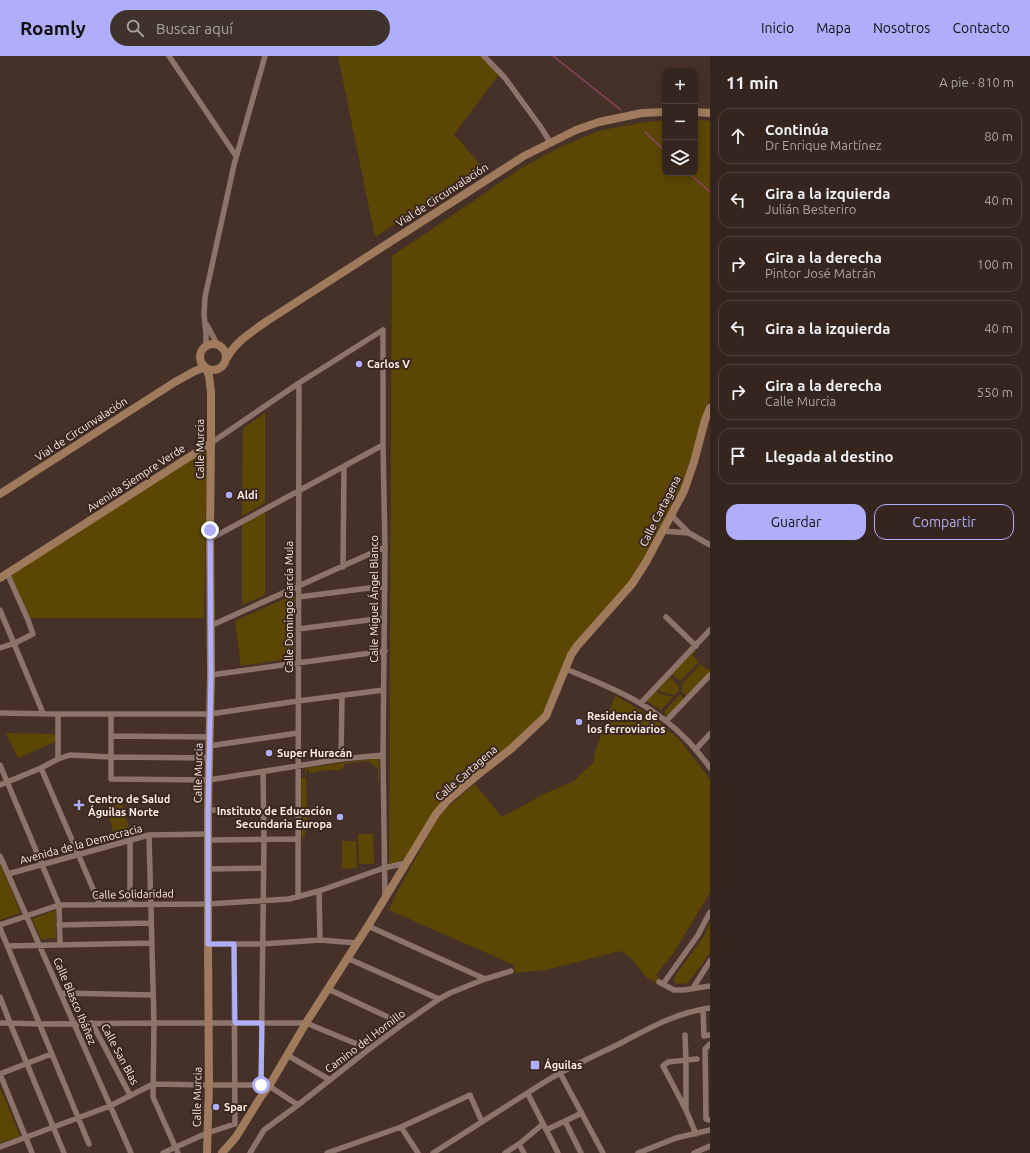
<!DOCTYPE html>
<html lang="es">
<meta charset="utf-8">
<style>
:root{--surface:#34251e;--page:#3f312b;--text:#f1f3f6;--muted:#a9a5a4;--line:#4e423c;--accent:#afaefa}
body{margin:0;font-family:Ubuntu,sans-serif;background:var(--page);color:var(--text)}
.controls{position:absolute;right:12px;top:12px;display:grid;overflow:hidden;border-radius:8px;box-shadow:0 2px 10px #0003}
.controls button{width:36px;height:36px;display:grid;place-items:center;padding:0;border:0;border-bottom:1px solid var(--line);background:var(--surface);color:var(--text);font:20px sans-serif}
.stop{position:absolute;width:12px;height:12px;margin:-9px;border:3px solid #afaefa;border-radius:50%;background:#fff}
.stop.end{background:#afaefa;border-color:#fff;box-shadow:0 1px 4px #0008}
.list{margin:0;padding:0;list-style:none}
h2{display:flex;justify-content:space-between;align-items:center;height:52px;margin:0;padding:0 16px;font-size:17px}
h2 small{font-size:13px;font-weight:400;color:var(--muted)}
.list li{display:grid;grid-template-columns:26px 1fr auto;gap:12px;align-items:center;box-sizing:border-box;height:56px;margin:0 8px 8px;padding:0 8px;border:1px solid var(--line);border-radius:12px}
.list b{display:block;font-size:15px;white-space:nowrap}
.list p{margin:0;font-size:13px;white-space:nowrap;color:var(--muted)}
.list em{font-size:13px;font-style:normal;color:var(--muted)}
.actions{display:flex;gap:8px;padding:12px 16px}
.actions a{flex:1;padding:9px 0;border:1px solid var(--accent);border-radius:12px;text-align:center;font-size:14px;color:var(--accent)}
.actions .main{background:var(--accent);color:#111}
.icon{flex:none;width:22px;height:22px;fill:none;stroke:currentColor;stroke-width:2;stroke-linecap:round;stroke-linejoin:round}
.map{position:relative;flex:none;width:710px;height:1097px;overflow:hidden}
header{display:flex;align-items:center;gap:24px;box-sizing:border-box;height:56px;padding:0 20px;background:var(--accent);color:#111}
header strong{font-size:19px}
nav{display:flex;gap:22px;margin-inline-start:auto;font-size:14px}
.search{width:280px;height:36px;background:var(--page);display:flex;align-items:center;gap:10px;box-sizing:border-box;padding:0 14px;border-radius:22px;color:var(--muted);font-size:15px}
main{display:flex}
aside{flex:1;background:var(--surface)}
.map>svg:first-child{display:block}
.green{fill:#5b4703}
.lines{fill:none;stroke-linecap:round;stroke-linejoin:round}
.stream{stroke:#8d4563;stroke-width:1.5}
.street{stroke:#8c746a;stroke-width:5.5}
.secondary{stroke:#9f7a5c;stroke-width:8}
.route{stroke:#afaefa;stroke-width:5}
.poi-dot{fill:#afaefa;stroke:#3b271f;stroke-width:1.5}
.labels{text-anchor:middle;stroke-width:4;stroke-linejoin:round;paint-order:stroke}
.street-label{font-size:11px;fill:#faebe6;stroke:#3b271f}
.poi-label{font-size:11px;font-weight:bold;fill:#faebe6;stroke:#3b271f;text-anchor:start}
</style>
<header>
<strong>Roamly</strong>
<div class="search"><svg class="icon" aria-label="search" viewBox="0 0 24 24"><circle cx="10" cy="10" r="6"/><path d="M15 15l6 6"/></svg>Buscar aquí</div>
<nav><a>Inicio</a><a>Mapa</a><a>Nosotros</a><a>Contacto</a></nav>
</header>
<main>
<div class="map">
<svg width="710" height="1097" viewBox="0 0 710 1097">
<rect width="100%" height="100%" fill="#463128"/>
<path class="green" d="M338 0H481L499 18 454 78 483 112 375 181Z
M695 63 710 65V343L703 360 689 409 682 432 657 479 632 524 581 580 548 649 540 662 529 675 461 729 406 801 401 806 389 808 392 200 469 148 518 114 558 92 598 75 639 67 665 64V117H695Z
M265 357V447L242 460 243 372Z
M207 393 204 562H29L10 518Z
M265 456V539L242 549V468Z
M295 538V602L241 610 235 565Z
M693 593 696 595 692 599 699 606 681 624H678L670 617Z
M701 608 707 614 710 612V617L688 641 682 636V628Z
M668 620 679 630V635L675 639 660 636 656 632Z
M654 633 660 638 673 641 661 654 645 644Z
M680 638 685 644 669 661 664 656Z
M615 639 653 662 679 683 707 719 710 725V834L708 840 674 896 656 919 670 933 647 922 630 901 620 895 545 914 515 917 514 909 389 854 394 842 436 765 444 754 475 728 502 761 544 738 574 725 593 707 595 696Z
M6 677 55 678V686L18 702Z
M379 702V726H378V713L368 705 344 708V711L341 714H325L310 717H309V713H308L306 714V717L305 718V712Z
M303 721 306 722 307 762 309 766 304 772 305 773V781H303L302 790 301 723Z
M122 746 131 779 116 784 106 751Z
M358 778H373L374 808H359Z
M342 785H356L357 812 342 813Z
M0 808 20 855V857L0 864Z
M56 854V882L41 883 32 863Z
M710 866V896L701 910 687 927 676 928 674 924 675 920 704 880Z
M0 1031 20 1080 0 1087Z"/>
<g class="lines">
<path class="stream" d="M553 0 621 54
M645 76 665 95
M689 117 710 136"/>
<path class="street" d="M169 0 236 100
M484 0 505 22 540 70 550 86
M207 269 217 288
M383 274V389L385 491 383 699 385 841
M206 290V277L204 259 205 241 234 109 265 0
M211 387 299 327 383 274
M671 459 689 477 710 489
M663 475 688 477
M210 483 383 389
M343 511 344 411
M299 541 385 530
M0 554 43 657
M666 561 696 590
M210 570 385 491
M298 573 384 562
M0 592 15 587 33 578 28 564 7 517
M566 613C614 633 652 647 689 686 696 694 704 703 710 712
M211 619 385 595
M641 647 710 574
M0 657 58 658H210L298 645 384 634
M58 658V703
M111 658V680
M667 664 710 619
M209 690 298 677
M696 693 710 678
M209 702 111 701V680L209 681
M341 703 342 639
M0 709 59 849 60 888
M41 712 100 849
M0 729 41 712 58 703 70 699 111 701V723L209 724 341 703 383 699
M208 754 263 755
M208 784 297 783
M0 800 131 1097
M208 813 263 812
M8 818 149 779 209 778
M319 835 320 884
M298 841 299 327
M130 849V784
M0 869 59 849 208 848 289 843 319 835 384 812 406 807
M59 869 151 867
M368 870 485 923
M0 872 89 1088
M208 888H262L320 884 357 887
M234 889 235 1068
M8 890 152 887
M347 902 439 943
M659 926 674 934H684L710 930
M663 928 698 879 710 856
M693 932 710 905
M328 933 403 968
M61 937 153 939
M0 941 10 967 39 968 154 967 149 779
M703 953 704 980 710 979
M0 967H10L64 1097
M92 967 130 1039
M685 979 686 1004 697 1003
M710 988 705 993 706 1063 710 1064
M287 999 330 1024
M560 1017 603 1097
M0 1018 32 1097
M0 1018 51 998
M528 1038 558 1097
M262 1039 261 1031 264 784 263 716
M686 1054V1004L668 1006 663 1010 686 1054 696 1078
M565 1065 581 1097
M401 1071 418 1097
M546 1074 582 1057
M519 1088 524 1097
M0 1091 110 1050 153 1028 209 1029H261L269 1030 298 1049
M163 1097 207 1077 235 1068
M178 1097 153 1041 154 967H306L369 993
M250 1097 264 1074 298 1049 369 993 403 968 439 943 450 937 485 923 511 915
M327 1097 401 1071 470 1039 482 1066
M433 1097 543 1027C567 1012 592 1001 617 989 646 974 677 956 710 952
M505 1097 519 1088 543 1068
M638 1097 676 1082 710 1074
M694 1097 710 1090"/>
<path class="secondary" d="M695 56 710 57
M200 301a13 13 0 1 1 26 0a13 13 0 1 1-26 0Z
M227 302C236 285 252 276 267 265L524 100 576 74 599 66 642 57 665 56
M206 312 209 320 211 336V387L210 473 211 619 208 754V888L209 1029 207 1097
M0 438 175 326 195 315 205 311
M0 522 211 387
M222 1097 236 1081 262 1039 269 1030 306 967 368 870 436 758 448 744 480 717 512 692 546 660 571 599 577 590 632 528 646 506 684 435 694 406 705 364 710 352"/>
</g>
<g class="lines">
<path class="route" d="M210 474 211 619 208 754V888H234L235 967H262L261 1029"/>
</g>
<g class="poi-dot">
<circle cx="359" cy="308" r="4"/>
<circle cx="229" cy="439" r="4"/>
<circle cx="579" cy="666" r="4"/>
<circle cx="269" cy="697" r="4"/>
<path d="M77 743h4v4h4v4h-4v4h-4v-4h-4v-4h4z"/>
<circle cx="340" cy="761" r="4"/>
<rect x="530" y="1004" width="10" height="10" rx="2"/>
<circle cx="216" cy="1051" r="4"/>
</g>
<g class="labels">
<g class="street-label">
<text transform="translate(442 139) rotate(-33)" y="4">Vial de Circunvalación</text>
<text transform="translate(81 373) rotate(-33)" y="4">Vial de Circunvalación</text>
<text transform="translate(200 393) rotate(-90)" y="4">Calle Murcia</text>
<text transform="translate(136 422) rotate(-33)" y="4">Avenida Siempre Verde</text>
<text transform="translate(660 455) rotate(-63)" y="4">Calle Cartagena</text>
<text transform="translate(374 543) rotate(-90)" y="4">Calle Miguel Ángel Blanco</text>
<text transform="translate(289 551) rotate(-90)" y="4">Calle Domingo García Mula</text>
<text transform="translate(198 717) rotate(-89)" y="4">Calle Murcia</text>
<text transform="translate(466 717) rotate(-41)" y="4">Calle Cartagena</text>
<text transform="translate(81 788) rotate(-15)" y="4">Avenida de la Democracia</text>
<text transform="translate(133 838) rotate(-1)" y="4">Calle Solidaridad</text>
<text transform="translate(75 945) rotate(67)" y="4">Calle Blasco Ibáñez</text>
<text transform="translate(365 985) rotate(-37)" y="4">Camino del Hornillo</text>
<text transform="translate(120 998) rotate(62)" y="4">Calle San Blas</text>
<text transform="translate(197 1041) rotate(-89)" y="4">Calle Murcia</text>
</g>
<g class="poi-label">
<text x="367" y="312">Carlos V</text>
<text x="237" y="443">Aldi</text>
<text x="587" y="664">Residencia de<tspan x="587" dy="13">los ferroviarios</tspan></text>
<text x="277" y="701">Super Huracán</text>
<text x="88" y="747">Centro de Salud<tspan x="88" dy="13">Águilas Norte</tspan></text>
<text x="332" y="759" text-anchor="end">Instituto de Educación<tspan x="332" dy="13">Secundaria Europa</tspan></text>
<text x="544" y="1013">Águilas</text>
<text x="224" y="1055">Spar</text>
</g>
</g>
</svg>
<div class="controls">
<button>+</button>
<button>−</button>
<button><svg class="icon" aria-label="layers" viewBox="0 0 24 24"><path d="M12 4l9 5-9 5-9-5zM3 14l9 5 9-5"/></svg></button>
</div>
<div class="stop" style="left:261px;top:1029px"></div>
<div class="stop end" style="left:210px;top:474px"></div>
</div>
<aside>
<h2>11 min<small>A pie · 810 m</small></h2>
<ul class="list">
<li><svg class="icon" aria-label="ahead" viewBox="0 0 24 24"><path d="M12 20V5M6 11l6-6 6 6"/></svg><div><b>Continúa</b><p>Dr Enrique Martínez</p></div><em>80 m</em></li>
<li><svg class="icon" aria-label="left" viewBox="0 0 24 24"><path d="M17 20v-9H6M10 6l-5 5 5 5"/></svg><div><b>Gira a la izquierda</b><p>Julián Besteriro</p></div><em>40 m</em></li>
<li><svg class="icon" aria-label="right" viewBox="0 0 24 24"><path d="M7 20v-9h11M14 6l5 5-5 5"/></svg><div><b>Gira a la derecha</b><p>Pintor José Matrán</p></div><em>100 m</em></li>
<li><svg class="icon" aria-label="left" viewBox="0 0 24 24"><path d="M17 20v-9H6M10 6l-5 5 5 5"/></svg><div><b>Gira a la izquierda</b></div><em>40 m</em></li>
<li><svg class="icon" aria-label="right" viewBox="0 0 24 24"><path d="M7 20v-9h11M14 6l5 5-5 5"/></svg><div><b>Gira a la derecha</b><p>Calle Murcia</p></div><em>550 m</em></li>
<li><svg class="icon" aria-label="arrive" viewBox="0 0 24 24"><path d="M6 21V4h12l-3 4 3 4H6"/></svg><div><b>Llegada al destino</b></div></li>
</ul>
<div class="actions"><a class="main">Guardar</a><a>Compartir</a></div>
</aside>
</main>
